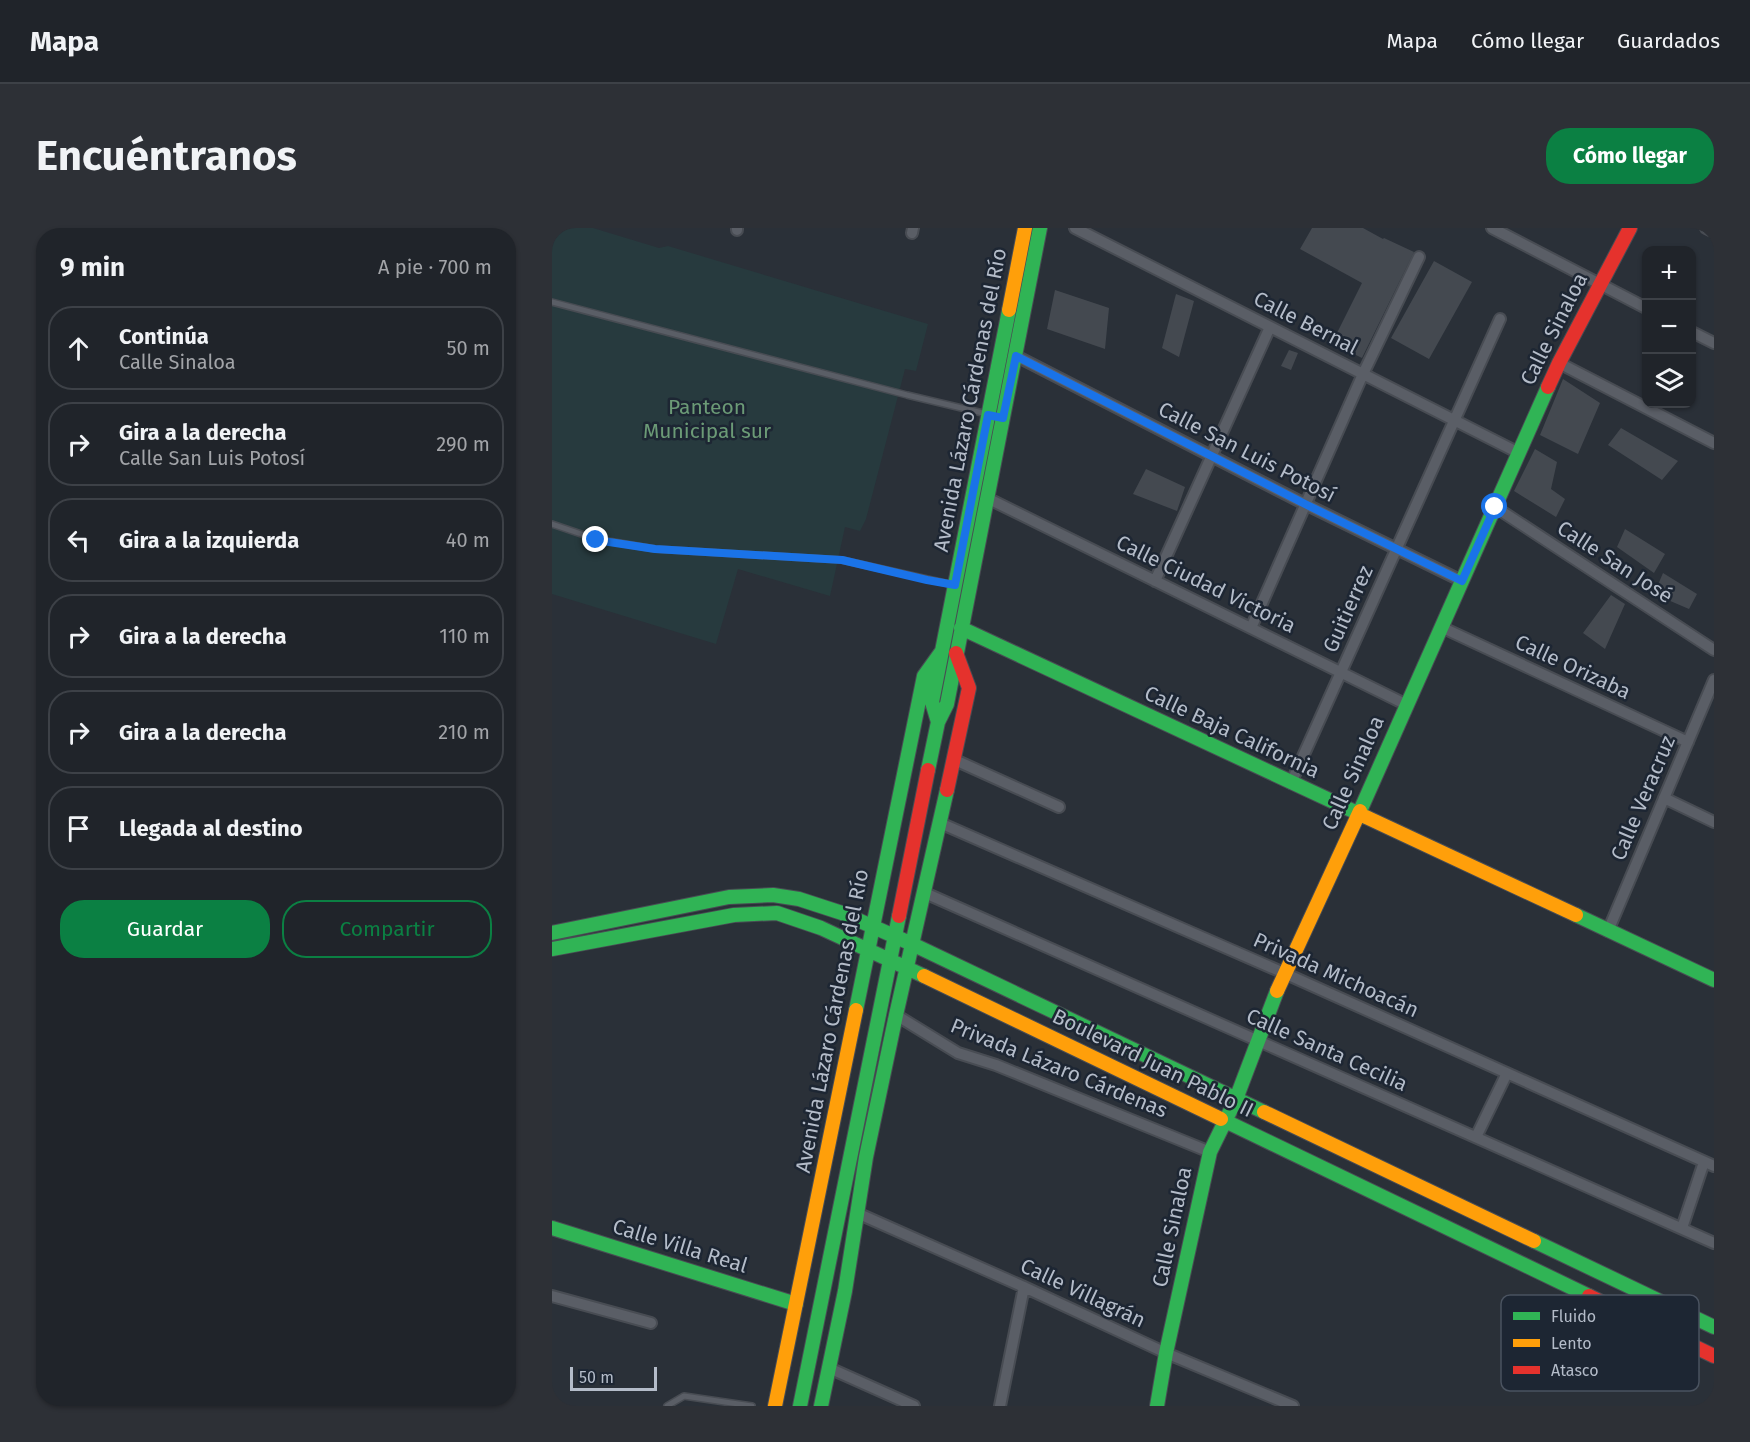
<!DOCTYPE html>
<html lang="es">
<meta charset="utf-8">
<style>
:root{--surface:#20242a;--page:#2d3036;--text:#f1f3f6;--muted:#a2a4a8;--line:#3d4147;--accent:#0b8043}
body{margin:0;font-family:"Fira Sans",sans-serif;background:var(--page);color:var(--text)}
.controls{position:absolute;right:18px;top:18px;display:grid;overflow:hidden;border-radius:12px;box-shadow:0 2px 4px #0004}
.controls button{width:54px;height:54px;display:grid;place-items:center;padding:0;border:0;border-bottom:2px solid var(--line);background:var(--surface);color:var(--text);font:30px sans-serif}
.scale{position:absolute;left:18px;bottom:15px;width:87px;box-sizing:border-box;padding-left:6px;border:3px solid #b4bcc9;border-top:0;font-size:16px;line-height:21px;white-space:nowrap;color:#b4bcc9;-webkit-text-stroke:4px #1d2633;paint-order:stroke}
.stop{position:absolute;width:18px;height:18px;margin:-14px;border:4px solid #1a73e8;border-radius:50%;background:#fff}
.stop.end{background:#1a73e8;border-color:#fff;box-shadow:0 2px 6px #0008}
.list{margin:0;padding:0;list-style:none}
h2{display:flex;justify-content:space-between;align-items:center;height:78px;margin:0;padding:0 24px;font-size:26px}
h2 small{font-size:20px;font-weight:400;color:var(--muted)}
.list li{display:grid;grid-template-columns:39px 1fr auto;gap:18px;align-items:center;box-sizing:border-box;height:84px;margin:0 12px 12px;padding:0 12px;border:2px solid var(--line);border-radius:24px}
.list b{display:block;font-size:22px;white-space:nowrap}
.list p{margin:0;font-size:20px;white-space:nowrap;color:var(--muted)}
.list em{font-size:20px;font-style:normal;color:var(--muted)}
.actions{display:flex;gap:12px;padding:18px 24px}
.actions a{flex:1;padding:14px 0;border:2px solid var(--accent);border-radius:24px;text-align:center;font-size:21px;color:var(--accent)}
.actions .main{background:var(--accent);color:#fff}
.icon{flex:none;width:33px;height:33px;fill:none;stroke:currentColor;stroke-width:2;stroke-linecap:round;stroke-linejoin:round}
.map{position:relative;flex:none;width:1162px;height:1178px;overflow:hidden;border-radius:24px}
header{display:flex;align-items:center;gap:36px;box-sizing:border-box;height:84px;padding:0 30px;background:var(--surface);border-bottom:2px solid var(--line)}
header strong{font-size:28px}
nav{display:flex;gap:33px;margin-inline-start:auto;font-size:21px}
.intro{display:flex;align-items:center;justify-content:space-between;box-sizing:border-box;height:144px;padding:0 36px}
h1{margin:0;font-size:42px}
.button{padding:15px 27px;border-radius:24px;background:var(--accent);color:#fff;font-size:21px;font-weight:700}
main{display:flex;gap:36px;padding:0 36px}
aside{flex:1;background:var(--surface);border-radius:24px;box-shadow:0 2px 4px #0004}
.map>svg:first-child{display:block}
.green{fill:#273a3e}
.building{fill:#444950}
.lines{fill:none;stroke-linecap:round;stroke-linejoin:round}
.lane-casing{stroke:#484c53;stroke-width:8}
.street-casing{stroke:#484c53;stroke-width:14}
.fast-casing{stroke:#484c53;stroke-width:16}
.slow-casing{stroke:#484c53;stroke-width:16}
.jam-casing{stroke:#484c53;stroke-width:16}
.lane{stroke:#5a5e66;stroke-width:5}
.street{stroke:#5a5e66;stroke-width:10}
.fast{stroke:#30b455;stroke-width:14}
.slow{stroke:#ff9f0a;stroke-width:14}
.jam{stroke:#e5322d;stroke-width:14}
.route{stroke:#1a73e8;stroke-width:8}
.labels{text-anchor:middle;stroke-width:5;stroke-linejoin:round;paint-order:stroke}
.street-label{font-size:21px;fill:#b4bcc9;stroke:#1d2633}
.park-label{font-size:21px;fill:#6b9a76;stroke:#1d2633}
.key{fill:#1d2633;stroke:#4a5360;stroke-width:1.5}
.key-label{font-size:16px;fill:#b4bcc9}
</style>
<header>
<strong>Mapa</strong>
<nav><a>Mapa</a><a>Cómo llegar</a><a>Guardados</a></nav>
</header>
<div class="intro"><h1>Encuéntranos</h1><a class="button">Cómo llegar</a></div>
<main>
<aside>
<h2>9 min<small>A pie · 700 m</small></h2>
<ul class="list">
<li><svg class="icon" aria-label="ahead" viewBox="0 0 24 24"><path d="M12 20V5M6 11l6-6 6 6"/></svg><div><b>Continúa</b><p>Calle Sinaloa</p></div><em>50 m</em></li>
<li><svg class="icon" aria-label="right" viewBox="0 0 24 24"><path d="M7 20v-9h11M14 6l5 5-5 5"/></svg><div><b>Gira a la derecha</b><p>Calle San Luis Potosí</p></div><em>290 m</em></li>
<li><svg class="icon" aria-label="left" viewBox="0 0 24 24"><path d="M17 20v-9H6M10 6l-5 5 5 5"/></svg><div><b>Gira a la izquierda</b></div><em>40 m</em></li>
<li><svg class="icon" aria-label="right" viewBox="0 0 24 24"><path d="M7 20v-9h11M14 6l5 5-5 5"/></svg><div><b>Gira a la derecha</b></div><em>110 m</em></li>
<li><svg class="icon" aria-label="right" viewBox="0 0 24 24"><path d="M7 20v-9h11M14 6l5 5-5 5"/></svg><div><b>Gira a la derecha</b></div><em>210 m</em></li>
<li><svg class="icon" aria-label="arrive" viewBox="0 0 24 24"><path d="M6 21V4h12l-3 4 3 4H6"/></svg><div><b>Llegada al destino</b></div></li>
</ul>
<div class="actions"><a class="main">Guardar</a><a>Compartir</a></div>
</aside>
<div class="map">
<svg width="1162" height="1178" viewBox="0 0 1162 1178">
<rect width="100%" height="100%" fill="#2a3038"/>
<path class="green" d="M0 0H41L107 20 116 18 376 96 364 143 353 141 314 291 308 303 293 299 278 368 186 341 164 416 0 366Z"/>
<path class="building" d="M760 0H811L831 11 832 10 862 24 810 130 780 115 810 55 748 21Z
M882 33 920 54 877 131 839 110Z
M503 62 557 80 553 121 495 101Z
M624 66 642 73 627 129 610 120Z
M737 122 746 125 739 142 729 138Z
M1011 151 1048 175 1026 226 988 207Z
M1069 200 1126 233 1110 252 1056 217Z
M983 221 1005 234 999 261 1013 271 1004 289 962 263Z
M594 241 633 259 625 283 581 266Z
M1073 301 1113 326 1102 345 1065 319Z
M1111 345 1145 366 1137 381 1102 366Z
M1059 367 1073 376 1053 421 1031 405Z"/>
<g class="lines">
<defs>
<path id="lane" d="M0 74 355 167 435 186
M0 296 44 311 103 321 290 332 402 357
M115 1178 132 1168 200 1178"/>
<path id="street" d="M523 0 967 225
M940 0 1094 80
M1154 0 1162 4
M185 2V0
M360 5 361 0
M1140 104 1162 115
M464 128 753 276 910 353
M1007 135 1162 215
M435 270 855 477
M943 279 1162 422
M603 353 718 99
M889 399 1136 514
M699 400 811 146 867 29
M403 532 507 579
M739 555 948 91
M1112 570 1162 594
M388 595 732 745 1162 938
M373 665 1162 1015
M1056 703 1162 452
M344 787 406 825 444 837 658 924
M924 909 955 845
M305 985 472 1059 614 1125 741 1178
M1130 1000 1152 934
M0 1068 99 1095
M277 1140 362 1178
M448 1178 472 1059"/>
<path id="fast" d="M409 400 814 589
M386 494 380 474 457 82
M376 542 386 494 395 476 488 0
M808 583 996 159
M1024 687 1162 752
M0 705 177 669 221 667 247 671 290 685 360 716 712 884
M0 721 182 687 225 685 269 700 372 748
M304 782 372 448 390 423
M669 891 1037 1068
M0 1000 244 1076
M982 1013 1162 1099
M248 1178 347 688
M269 1178 293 1063 314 929 344 787 395 562
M605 1178 614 1125 658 924 684 871 725 763"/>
<path id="slow" d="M457 82 473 0
M814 589 1024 687
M372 748 669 891
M725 763 808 583
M712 884 982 1013
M223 1178 304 782"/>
<path id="jam" d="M996 159 1007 135 1078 0
M395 562 417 460 404 425
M347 688 376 542
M1037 1068 1162 1128"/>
</defs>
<use href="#lane" class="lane-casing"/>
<use href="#street" class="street-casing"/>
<use href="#fast" class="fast-casing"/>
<use href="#slow" class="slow-casing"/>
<use href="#jam" class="jam-casing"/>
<use href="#lane" class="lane"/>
<use href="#street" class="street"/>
<use href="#fast" class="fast"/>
<use href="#slow" class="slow"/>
<use href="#jam" class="jam"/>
</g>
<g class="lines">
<path class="route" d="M44 312 103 321 290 332 375 352 403 357 436 187 451 190 464 128 753 276 910 353 943 279"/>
</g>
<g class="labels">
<g class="street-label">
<text transform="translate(754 95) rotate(27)" y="7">Calle Bernal</text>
<text transform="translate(1002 101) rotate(-63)" y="7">Calle Sinaloa</text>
<text transform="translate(418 172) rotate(-79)" y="7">Avenida Lázaro Cárdenas del Río</text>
<text transform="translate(695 224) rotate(27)" y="7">Calle San Luis Potosí</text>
<text transform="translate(1063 334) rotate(33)" y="7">Calle San José</text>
<text transform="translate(654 356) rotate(26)" y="7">Calle Ciudad Victoria</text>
<text transform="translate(796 381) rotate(-66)" y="7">Guitierrez</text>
<text transform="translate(1021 439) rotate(25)" y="7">Calle Orizaba</text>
<text transform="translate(680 504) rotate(25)" y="7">Calle Baja California</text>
<text transform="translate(801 545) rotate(-66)" y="7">Calle Sinaloa</text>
<text transform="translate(1091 570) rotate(-67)" y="7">Calle Veracruz</text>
<text transform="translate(784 747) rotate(24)" y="7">Privada Michoacán</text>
<text transform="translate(280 793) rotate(-79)" y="7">Avenida Lázaro Cárdenas del Río</text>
<text transform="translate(775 822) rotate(24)" y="7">Calle Santa Cecilia</text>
<text transform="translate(601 835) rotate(26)" y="7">Boulevard Juan Pablo II</text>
<text transform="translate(507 840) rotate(22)" y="7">Privada Lázaro Cárdenas</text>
<text transform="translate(620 999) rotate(-78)" y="7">Calle Sinaloa</text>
<text transform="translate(128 1018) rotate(17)" y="7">Calle Villa Real</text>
<text transform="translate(531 1065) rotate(25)" y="7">Calle Villagrán</text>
</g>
<g class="park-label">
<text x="155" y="186">Panteon<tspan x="155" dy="24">Municipal sur</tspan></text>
</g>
</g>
<rect x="949" y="1067" width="198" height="96" rx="9" class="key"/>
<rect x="961" y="1084" width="27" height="8" fill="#30b455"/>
<rect x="961" y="1111" width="27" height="8" fill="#ff9f0a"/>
<rect x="961" y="1138" width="27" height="8" fill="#e5322d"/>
<g class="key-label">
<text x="999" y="1094">Fluido</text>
<text x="999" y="1121">Lento</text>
<text x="999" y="1148">Atasco</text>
</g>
</svg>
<div class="controls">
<button>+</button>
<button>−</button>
<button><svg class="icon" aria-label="layers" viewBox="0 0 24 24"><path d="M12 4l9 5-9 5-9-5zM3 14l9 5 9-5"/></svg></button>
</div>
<div class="scale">50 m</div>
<div class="stop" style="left:943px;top:279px"></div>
<div class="stop end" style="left:44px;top:312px"></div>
</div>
</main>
